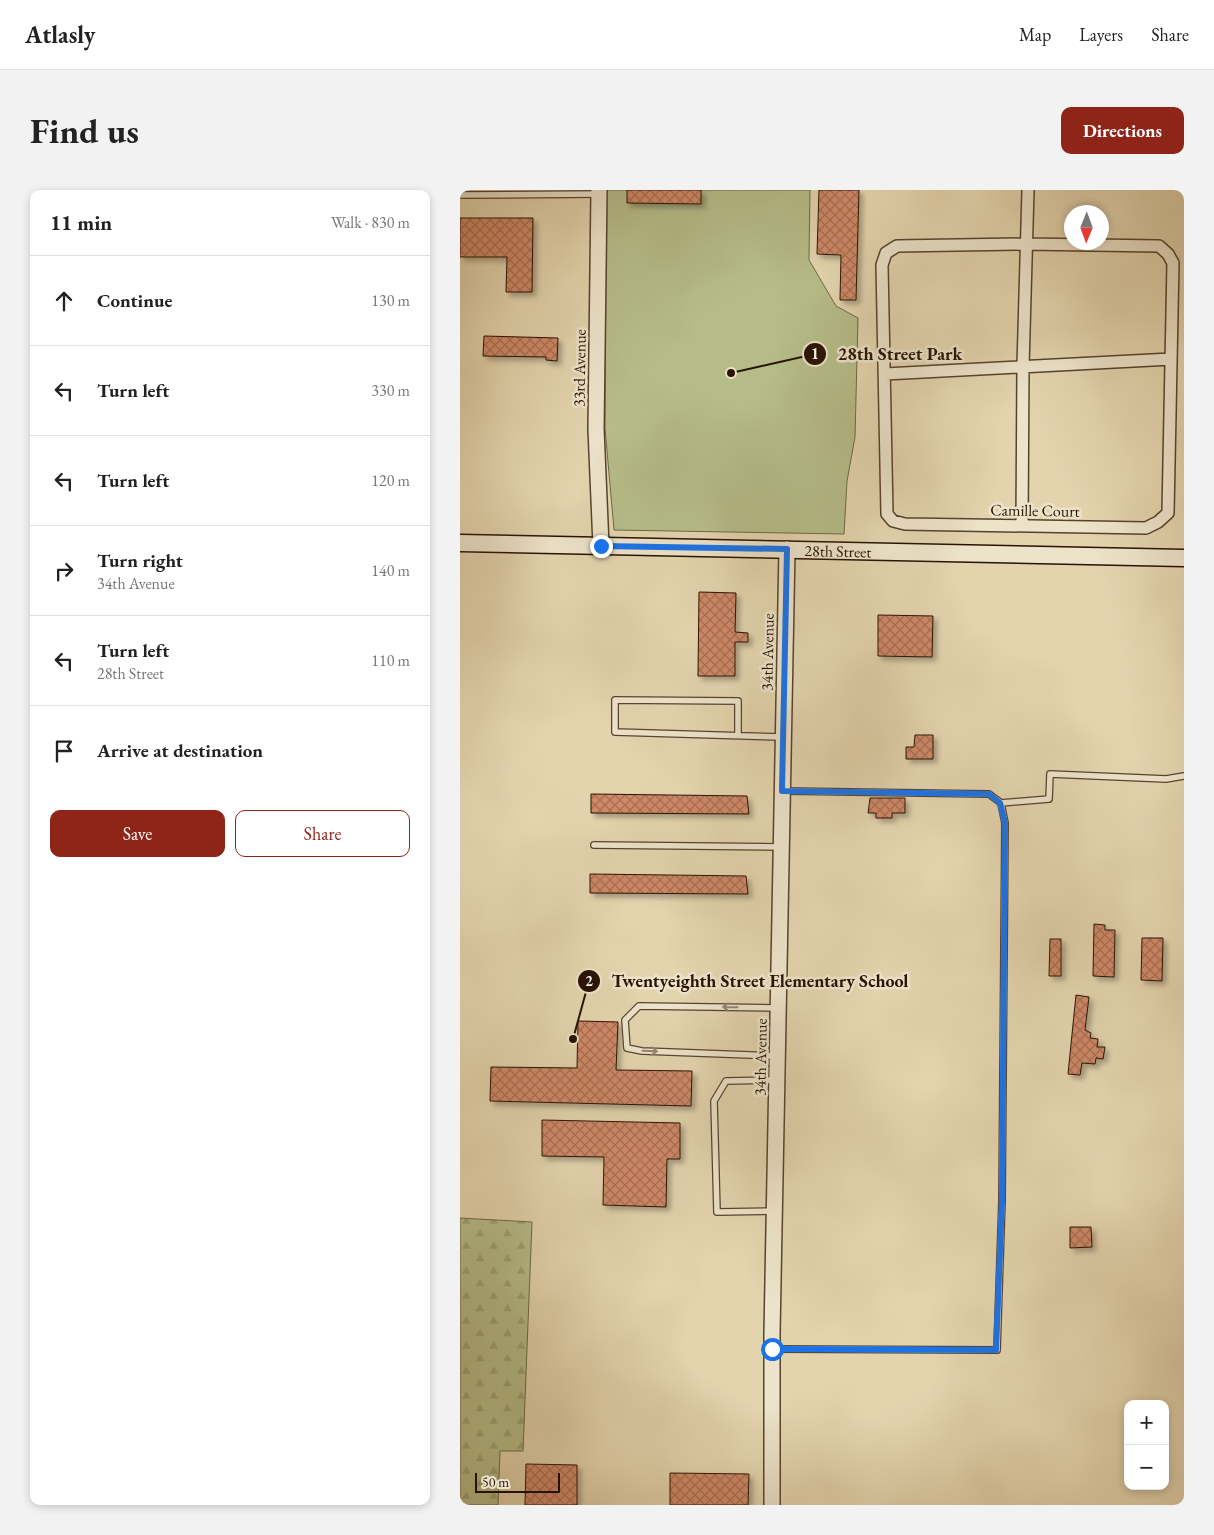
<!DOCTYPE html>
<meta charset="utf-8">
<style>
:root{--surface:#fff;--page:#f2f2f2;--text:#222;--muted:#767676;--line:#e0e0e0;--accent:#8f2418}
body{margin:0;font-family:"EB Garamond",serif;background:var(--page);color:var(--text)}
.controls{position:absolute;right:15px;bottom:15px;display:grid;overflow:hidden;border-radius:10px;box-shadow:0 2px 8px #0003}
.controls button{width:45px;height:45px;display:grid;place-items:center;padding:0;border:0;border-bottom:1px solid var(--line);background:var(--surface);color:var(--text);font:25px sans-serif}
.compass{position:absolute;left:604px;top:15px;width:45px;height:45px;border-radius:50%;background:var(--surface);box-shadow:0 2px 8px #0003;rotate:181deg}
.scale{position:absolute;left:15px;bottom:12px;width:85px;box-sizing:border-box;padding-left:5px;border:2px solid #281302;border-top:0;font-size:14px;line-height:18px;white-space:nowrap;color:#281302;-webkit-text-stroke:4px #ede3ca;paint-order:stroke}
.stop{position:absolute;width:15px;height:15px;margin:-11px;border:4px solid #1a73e8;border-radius:50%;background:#fff}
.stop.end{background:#1a73e8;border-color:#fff;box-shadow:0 1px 5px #0008}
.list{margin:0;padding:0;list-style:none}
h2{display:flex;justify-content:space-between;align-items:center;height:65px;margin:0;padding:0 20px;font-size:21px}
h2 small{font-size:16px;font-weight:400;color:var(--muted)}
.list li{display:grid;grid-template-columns:32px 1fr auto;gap:15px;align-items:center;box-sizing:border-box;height:90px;padding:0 20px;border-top:1px solid var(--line)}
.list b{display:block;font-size:19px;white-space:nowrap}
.list p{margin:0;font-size:16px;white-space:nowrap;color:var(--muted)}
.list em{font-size:16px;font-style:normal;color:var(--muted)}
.actions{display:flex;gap:10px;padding:15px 20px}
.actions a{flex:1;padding:11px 0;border:1px solid var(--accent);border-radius:10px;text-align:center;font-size:18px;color:var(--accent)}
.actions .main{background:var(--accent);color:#fff}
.icon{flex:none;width:28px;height:28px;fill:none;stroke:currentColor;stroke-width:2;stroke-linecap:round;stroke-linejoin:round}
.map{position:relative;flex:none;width:724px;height:1315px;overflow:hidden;border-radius:10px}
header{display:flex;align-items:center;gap:30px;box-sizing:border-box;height:70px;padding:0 25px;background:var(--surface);border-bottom:1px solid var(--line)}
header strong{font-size:24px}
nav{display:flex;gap:28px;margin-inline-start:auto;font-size:18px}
.intro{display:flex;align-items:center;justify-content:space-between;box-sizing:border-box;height:120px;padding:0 30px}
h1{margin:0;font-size:35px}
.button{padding:12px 22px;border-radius:10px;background:var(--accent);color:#fff;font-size:18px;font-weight:700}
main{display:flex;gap:30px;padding:0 30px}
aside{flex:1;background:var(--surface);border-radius:10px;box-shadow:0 2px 8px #0003}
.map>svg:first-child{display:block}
.forest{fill:url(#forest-firs);stroke:#6e6846}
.park{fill:#b5bc89;stroke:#6e6846}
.building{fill:url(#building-cross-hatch);stroke:#281302;filter:url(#shadow)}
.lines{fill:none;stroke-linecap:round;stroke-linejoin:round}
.service-casing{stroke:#57432d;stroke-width:8}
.minor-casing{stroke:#57432d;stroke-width:14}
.tertiary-casing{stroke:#57432d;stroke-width:18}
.secondary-casing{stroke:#281302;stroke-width:19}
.service{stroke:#ede3ca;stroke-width:5.5}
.minor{stroke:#ede3ca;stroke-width:11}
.tertiary{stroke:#ede3ca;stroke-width:15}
.secondary{stroke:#ede3ca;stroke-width:16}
.oneway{stroke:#948570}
.route{stroke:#1a73e8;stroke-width:6}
.labels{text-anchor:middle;stroke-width:5;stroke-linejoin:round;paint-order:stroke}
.street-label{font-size:16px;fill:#281302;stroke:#ede3ca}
.leader{fill:none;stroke:#281302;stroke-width:2}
.callout-dot{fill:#281302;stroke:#ede3ca;stroke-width:2}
.mark-label{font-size:15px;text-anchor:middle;font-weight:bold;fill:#fff}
.callout-label{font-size:18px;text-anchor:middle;font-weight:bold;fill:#281302;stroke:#ede3ca;stroke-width:5;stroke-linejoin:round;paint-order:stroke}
</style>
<header>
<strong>Atlasly</strong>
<nav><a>Map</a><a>Layers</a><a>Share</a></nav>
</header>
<div class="intro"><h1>Find us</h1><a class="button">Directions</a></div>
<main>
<aside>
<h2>11 min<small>Walk · 830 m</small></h2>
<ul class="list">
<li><svg class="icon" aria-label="ahead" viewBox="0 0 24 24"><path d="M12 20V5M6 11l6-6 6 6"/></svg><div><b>Continue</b></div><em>130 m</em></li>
<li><svg class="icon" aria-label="left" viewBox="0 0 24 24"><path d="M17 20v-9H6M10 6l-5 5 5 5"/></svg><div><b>Turn left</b></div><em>330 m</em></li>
<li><svg class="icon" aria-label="left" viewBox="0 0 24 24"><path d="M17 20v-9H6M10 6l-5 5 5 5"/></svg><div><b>Turn left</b></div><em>120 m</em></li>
<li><svg class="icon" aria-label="right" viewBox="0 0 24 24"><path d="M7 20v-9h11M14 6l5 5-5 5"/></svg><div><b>Turn right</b><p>34th Avenue</p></div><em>140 m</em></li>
<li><svg class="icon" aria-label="left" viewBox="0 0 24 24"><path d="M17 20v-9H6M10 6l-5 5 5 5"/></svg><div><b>Turn left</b><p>28th Street</p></div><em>110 m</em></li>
<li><svg class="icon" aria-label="arrive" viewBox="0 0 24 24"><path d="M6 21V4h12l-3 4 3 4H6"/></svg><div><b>Arrive at destination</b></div></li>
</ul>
<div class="actions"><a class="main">Save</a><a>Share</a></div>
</aside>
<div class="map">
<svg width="724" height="1315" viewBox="0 0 724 1315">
<defs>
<pattern id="forest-firs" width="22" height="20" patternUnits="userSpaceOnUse" patternTransform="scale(1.25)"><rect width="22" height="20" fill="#b5bc89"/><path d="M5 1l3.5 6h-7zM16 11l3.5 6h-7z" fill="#9ca175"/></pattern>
<pattern id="building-cross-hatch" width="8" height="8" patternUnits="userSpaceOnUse" patternTransform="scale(1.25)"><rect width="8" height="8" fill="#cf8867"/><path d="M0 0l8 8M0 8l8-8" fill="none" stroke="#a86e53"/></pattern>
<filter id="shadow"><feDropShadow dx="4" dy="4" stdDeviation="2.5" flood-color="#0004"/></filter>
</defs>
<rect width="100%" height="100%" fill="#e3d4ae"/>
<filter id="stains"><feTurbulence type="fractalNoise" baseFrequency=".004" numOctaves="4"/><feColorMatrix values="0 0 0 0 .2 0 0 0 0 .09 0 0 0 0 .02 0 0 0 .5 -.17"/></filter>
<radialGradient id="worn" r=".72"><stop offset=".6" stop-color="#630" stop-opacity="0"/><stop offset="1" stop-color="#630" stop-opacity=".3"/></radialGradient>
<path class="forest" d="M0 1028 72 1032 63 1261H40L38 1315H0Z"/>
<path class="park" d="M146 0H350L349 70 376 116 398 128 395 247 387 291 384 344 154 340 145 238Z"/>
<path class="building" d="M167 0H241V14L167 13Z
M359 0H399L396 110H380L381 65 357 64Z
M0 28H73L72 102H46L47 67H0Z
M24 146 98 148 97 171 86 170V167L23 166Z
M239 402 276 403 275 442 288 443V452H275V486H238Z
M418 425 473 426 472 467 418 466Z
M455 545H473V569H446V557H454Z
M131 604 287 606 289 624 131 623Z
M410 608H445V623H432V628H416V623H408Z
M130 684 286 686 288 704 130 703Z
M634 734 645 735V740H655L654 787 633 786Z
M682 748H703L702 791 681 790Z
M590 749H601V786H589Z
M616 805 629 807 625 840 631 843 630 848 638 849 637 857H645L643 869 636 868 635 874 622 873 620 885 608 884Z
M118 831 158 832 156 880 232 881 231 916 30 911 31 877 117 878Z
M82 930 220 933V969H207L206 1017 143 1015 144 967 82 966Z
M610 1037H631L632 1057 610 1058Z
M66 1274 117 1275V1315H65Z
M210 1283 289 1284 288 1315H210Z"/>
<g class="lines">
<defs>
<path id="service" d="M0 5 139 4
M278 545V511L155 510V542L321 547
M541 613 589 609 590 584 706 589 724 586
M134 655 320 657
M316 818 179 816 165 830 167 858 182 861 317 866
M315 1021 257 1022 254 911 266 891 315 890
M312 1159 537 1160 542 1011 545 633 541 613 529 604 324 601"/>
<path id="minor" d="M566 54 699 56 708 64 713 73 708 323 698 332 686 338 445 334 433 331 427 324 422 75 426 63 437 56Z
M425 184 711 169
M562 336 563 176 568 0"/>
<path id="tertiary" d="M139 0 136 239 141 356
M312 1315V1143L327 359"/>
<g id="secondary">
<path id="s1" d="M0 353 724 368"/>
</g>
</defs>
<use href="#service" class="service-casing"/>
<use href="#minor" class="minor-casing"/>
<use href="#tertiary" class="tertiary-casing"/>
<use href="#secondary" class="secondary-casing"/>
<use href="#service" class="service"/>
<use href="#minor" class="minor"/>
<use href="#tertiary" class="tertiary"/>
<use href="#secondary" class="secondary"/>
</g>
<defs><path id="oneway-shaft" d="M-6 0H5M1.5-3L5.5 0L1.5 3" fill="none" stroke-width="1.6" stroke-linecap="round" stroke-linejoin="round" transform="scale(1.25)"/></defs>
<g class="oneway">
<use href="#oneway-shaft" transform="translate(270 817) rotate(-179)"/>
<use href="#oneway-shaft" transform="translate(190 861) rotate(2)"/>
</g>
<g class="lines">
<path class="route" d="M141 356 327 359 322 601 529 604 540 613 545 633 542 1011 536 1160 312 1159"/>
</g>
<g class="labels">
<g class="street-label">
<text transform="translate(119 178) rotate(-89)" y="6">33rd Avenue</text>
<text transform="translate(575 320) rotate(1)" y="6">Camille Court</text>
<text dy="6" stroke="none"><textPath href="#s1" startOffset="378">28th Street</textPath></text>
<text transform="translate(307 462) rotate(-89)" y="6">34th Avenue</text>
<text transform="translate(300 867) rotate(-89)" y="6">34th Avenue</text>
</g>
</g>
<path class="leader" d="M271 183L355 164M113 849L129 791"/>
<g class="callout-dot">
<circle cx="271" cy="183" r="5"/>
<circle cx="113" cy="849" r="5"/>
<circle cx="355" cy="164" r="12"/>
<circle cx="129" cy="791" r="12"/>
</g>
<g class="mark-label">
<text x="355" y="169">1</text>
<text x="129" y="796">2</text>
</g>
<g class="callout-label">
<text x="440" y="170">28th Street Park</text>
<text x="300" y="797">Twentyeighth Street Elementary School</text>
</g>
<rect width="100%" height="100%" filter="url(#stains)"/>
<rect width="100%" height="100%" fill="url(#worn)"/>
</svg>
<div class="controls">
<button>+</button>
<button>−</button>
</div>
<svg class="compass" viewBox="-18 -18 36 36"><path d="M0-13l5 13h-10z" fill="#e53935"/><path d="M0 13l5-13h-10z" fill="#767676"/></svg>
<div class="scale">50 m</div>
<div class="stop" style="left:312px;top:1159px"></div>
<div class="stop end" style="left:141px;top:356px"></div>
</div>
</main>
